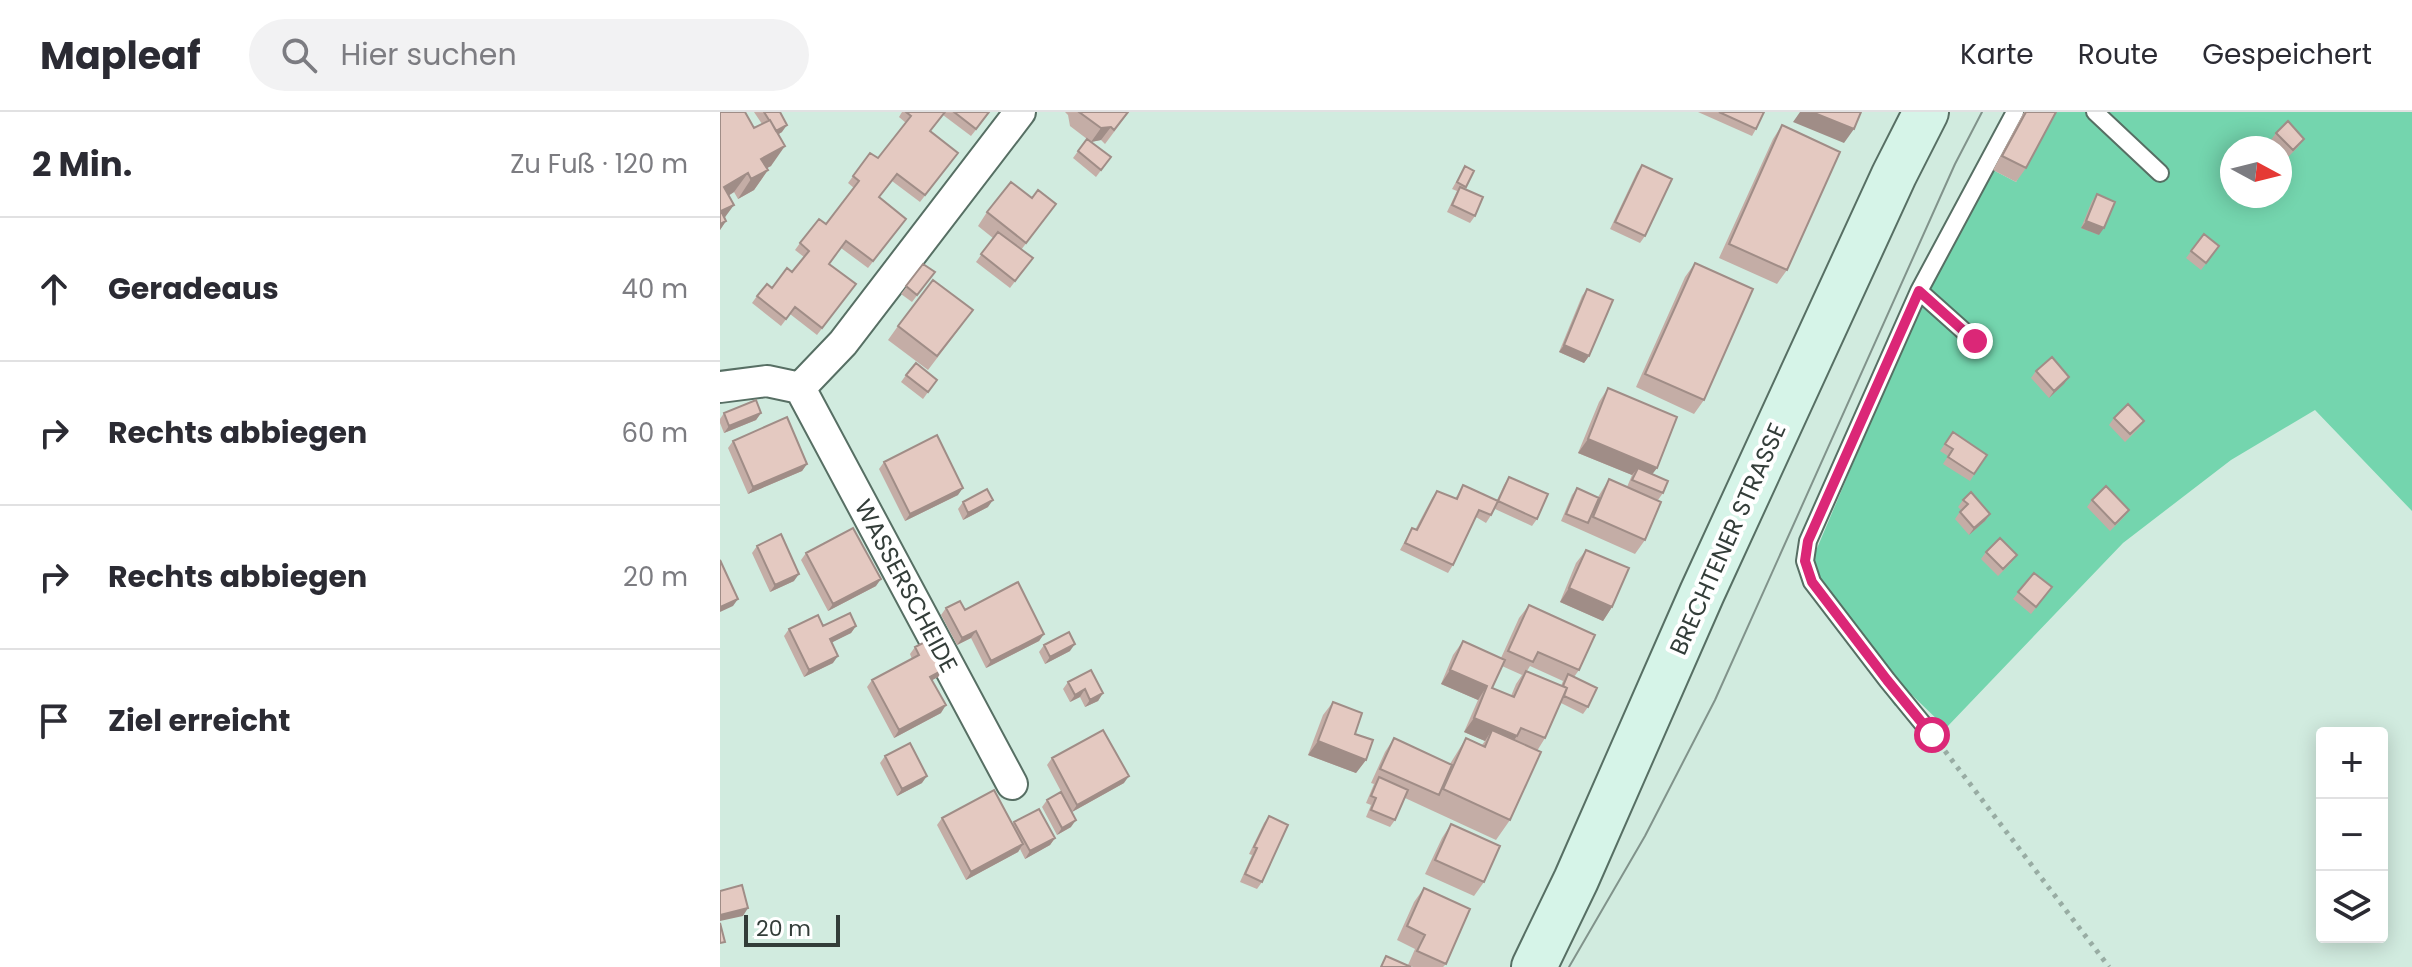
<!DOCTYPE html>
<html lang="de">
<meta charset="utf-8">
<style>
:root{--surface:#fff;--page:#f2f2f3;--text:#2b2b33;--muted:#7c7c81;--line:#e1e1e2}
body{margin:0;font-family:Poppins,sans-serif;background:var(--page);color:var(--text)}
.controls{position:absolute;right:24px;bottom:24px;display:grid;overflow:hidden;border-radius:8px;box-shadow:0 4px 20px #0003}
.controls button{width:72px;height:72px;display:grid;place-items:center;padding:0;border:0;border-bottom:2px solid var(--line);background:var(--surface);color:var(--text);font:40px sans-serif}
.compass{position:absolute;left:1500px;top:24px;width:72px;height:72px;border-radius:50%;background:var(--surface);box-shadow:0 4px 20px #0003;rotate:97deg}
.scale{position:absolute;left:24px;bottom:20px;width:96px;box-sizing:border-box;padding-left:8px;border:4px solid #333d39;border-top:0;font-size:22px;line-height:28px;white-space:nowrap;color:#333d39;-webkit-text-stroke:6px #fff;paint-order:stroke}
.stop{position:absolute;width:24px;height:24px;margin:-18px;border:6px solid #db2777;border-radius:50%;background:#fff}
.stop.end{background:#db2777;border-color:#fff;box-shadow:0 2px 8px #0008}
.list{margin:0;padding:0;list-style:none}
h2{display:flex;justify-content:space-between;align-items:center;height:104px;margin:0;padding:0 32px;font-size:34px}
h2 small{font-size:26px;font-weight:400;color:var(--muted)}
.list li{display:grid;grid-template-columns:52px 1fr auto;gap:24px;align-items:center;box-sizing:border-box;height:144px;padding:0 32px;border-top:2px solid var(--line)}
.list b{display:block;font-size:30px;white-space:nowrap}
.list em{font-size:26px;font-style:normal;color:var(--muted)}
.icon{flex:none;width:44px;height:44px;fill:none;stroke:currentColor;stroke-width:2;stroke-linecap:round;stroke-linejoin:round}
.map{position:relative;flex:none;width:1692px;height:855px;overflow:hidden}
header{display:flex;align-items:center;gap:48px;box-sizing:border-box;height:112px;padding:0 40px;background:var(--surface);border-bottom:2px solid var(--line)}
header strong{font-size:38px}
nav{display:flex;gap:44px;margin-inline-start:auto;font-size:28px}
.search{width:560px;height:72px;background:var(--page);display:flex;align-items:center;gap:20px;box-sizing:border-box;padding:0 28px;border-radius:44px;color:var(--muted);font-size:30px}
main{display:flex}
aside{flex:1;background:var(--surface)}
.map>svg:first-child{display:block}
.green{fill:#74d5ae;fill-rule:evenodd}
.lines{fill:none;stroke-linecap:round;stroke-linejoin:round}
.lane-casing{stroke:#576f64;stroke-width:20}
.street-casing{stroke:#576f64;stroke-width:34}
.secondary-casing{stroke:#576f64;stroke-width:48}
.path{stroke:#98aca3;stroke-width:5;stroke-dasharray:4 6;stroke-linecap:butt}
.lane{stroke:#fff;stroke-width:16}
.street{stroke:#fff;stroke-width:30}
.secondary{stroke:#d6f4e8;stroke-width:44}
.tram{stroke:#81938b;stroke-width:2}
.wall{fill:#c4ada6;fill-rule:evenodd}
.shaded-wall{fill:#a08d87}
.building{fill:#e4c9c1;stroke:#a08d87;stroke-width:2}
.route{stroke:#db2777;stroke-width:10}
.labels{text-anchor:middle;stroke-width:8;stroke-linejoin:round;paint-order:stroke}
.street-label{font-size:24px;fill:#333d39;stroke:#fff}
</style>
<header>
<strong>Mapleaf</strong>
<div class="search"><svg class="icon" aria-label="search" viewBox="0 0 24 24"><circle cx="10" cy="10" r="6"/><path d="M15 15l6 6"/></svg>Hier suchen</div>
<nav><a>Karte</a><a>Route</a><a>Gespeichert</a></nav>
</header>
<main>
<aside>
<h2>2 Min.<small>Zu Fuß · 120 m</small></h2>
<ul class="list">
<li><svg class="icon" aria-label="ahead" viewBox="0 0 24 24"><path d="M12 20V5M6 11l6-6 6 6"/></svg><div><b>Geradeaus</b></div><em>40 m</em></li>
<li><svg class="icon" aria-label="right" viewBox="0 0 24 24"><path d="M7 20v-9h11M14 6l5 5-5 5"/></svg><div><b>Rechts abbiegen</b></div><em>60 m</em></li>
<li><svg class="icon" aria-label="right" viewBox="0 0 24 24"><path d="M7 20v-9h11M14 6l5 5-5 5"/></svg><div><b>Rechts abbiegen</b></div><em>20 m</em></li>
<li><svg class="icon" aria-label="arrive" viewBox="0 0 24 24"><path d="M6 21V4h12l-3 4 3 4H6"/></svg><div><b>Ziel erreicht</b></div></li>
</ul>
</aside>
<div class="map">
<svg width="1692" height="855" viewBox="0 0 1692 855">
<rect width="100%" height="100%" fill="#d1ebdf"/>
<path class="green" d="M1334 0H1692V399L1595 298 1511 348 1403 431 1226 616 1192 583 1175 594 1084 467 1209 172 1273 58 1296 70ZM1512 36H1560V84H1512Z"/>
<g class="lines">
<defs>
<path id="lane" d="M1375 0 1440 61
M1199 179 1255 229
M1212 623 1167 568 1092 470 1085 449 1088 429 1199 179 1295 0"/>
<path id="street" d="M0 275 47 269 80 276 123 231 300 0
M80 276 292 672"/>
<path id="secondary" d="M814 855 856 768 982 481 1174 63 1206 0"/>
</defs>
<use href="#lane" class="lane-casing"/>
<use href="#street" class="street-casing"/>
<use href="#secondary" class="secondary-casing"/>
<path class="path" d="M1225 639 1389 855"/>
<use href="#lane" class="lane"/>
<use href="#street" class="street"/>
<use href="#secondary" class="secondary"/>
<path class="tram" d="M849 855 925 724 995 588 1235 52 1262 0"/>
</g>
<path class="wall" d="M0 0 34 16 42 12 34 0H60L62 20 58 22 51 54 47 56 48 58 34 78 18 87 14 80 8 84 5 106 6 109 0 118Z
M182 0H270L251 24 223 3 211 19 238 41 200 90 172 69 159 85 181 114 148 156 121 136 109 152 136 172 97 223 70 202 61 214 32 191 37 184 52 176 72 160 84 145 75 138 80 131 106 112 134 76 128 71 150 41 158 46 186 11 179 5Z
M345 0H409L385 32 381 28 371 30 391 45 376 65 353 46 367 27 350 14 348 3Z
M978 0H1044L1036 17 1032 24Z
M1304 0H1336L1306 56 1296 70 1273 58Z
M1062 13 1067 158 1057 172 999 146 1053 27Z
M1556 21 1584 27 1579 34 1568 45 1551 28Z
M922 53 925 124 920 131 890 117 917 60Z
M745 54 754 59 745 77 755 104 750 111 727 100 737 79 732 77Z
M1377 82 1379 123 1361 116 1372 89Z
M267 100 326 105 301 138 313 146 290 176 256 150 273 126 258 114Z
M1484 122 1494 141 1481 158 1466 146Z
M975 151 984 288 974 302 916 275 965 165Z
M203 152 215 160 192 190 181 182Z
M867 177 869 244 864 251 839 240 862 184Z
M243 212 208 258 168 228 178 214Z
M1316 259 1344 272 1329 286 1311 266Z
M186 263 217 268 203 287 181 270Z
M888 276 937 356 932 362 943 381 938 388 907 375 912 363 858 341 879 290Z
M4 301H41L36 308 4 321 0 311V307Z
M1394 306 1424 309 1419 316 1405 330 1389 313Z
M1233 320 1267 343 1250 369 1223 352 1228 344 1220 339Z
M13 329 87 352 82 359 28 382 8 336Z
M164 350 238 383 185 409 159 357Z
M789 365 817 407 812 414 775 397 766 411 756 405 733 453 728 461 680 438 692 416 695 418 712 386 717 379 735 387 743 373 777 388 784 373Z
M889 367 925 428 915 442 841 409 852 383 857 376 878 385Z
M1243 388 1270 402 1265 409 1249 423 1235 407 1241 398 1238 395Z
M1372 388 1409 398 1404 405 1390 419 1367 395Z
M243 390 268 395 243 408 238 397Z
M37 434 74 469 50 480 32 441Z
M866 438 892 495 883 509 840 490 856 451Z
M1266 440 1292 450 1278 464 1261 447Z
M86 441 156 474 108 499 81 448Z
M1314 461 1332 475 1311 502 1293 487Z
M809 493 859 558 854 565 868 595 863 602 841 591 825 626 817 639 790 708 776 728 685 686 675 708 670 715 646 705 651 693 646 691 654 672 651 671 665 640 674 626 730 652 746 626 762 633 765 629 744 620 758 588 721 572 733 543 743 529 781 546 799 506ZM782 554 802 563 796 572 791 584 772 576ZM810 554 843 569 841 574 807 559Z
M226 496 245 498 324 522 319 529 266 556 251 526 237 533 221 503Z
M103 514H136L131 521 112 530 113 551 84 565 64 524 69 517Z
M324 533 350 539 325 552 319 540Z
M195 535 223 558 218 565 212 568 221 601 174 626 147 575 152 568 192 547 190 542Z
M348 570 383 581 378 589 365 595 360 585 350 590 343 577Z
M613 590 635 622 646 648 636 661 588 643 603 603Z
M165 644 202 671 177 684 160 651Z
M332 646 404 671 352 700 327 653Z
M327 688 351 715 337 723 322 695Z
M549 704 542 770 537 777 520 770 532 743 529 742 544 711Z
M222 706 292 713 294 710 335 726 330 733 305 747 300 737 298 740 246 768 217 713Z
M731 712 764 770 754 784 705 762 722 726Z
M704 776 726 852 723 855H693L688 853 695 837 677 828 694 790Z"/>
<path class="shaded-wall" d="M1080 0H1092L1134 17 1124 31 1073 10Z
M67 13 62 20 51 27 56 20Z
M391 15 381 28 371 30 381 16Z
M65 34 51 54 30 65 41 47Z
M48 58 34 78 18 87 31 67Z
M28 61 14 80 0 89 4 75Z
M14 93 0 112 6 109 0 118V100Z
M1366 109 1384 116 1379 123 1361 116Z
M844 233 869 244 864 251 839 240Z
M1349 265 1344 272 1329 286 1334 279Z
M41 301 36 308 4 321 9 314Z
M868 327 937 356 927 369 918 356 912 363 858 341Z
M87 352 82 359 28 382 33 375Z
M243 376 238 383 185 409 190 402Z
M273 388 268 395 243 408 248 401Z
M1270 402 1265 409 1249 423 1254 416Z
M79 462 74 469 50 480 55 473Z
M161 467 156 474 108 499 113 492Z
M849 476 892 495 883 509 840 490Z
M18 487 13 494 0 500V495Z
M136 514 131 521 105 534 110 527Z
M256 519 251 526 237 533 242 526Z
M324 522 319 529 266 556 271 549Z
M355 532 350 539 325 552 330 545Z
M118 544 113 551 84 565 89 558Z
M223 558 218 565 205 572 210 565Z
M730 558 767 574 758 588 721 572Z
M365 577 360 585 350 590 355 583Z
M383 581 378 589 365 595 370 588Z
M226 593 221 601 174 626 179 618Z
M754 606 797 624 787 638 772 618 765 629 744 620Z
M598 629 646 648 636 661 588 643Z
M207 664 202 671 177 684 182 677Z
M409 664 404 671 352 700 357 693Z
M356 708 351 715 337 723 342 716Z
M335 726 330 733 305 747 310 739Z
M303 732 298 740 246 768 251 760Z
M28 796 23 804 0 809V803Z"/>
<path class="building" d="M0 0H25L34 16 50 8 65 34 41 47 48 58 31 67 28 61 4 75 14 93 1 99 6 109 0 112Z
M44 0H60L67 13 56 19 50 8H49Z
M186 0H225L210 19 238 41 205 83 177 62 159 85 186 107 153 149 126 129 117 141 109 152 136 172 102 216 75 195 66 207 37 184 47 172 52 176 67 156 72 160 89 139 80 131 99 107 106 112 139 69 133 64 150 41 158 46 191 4Z
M234 0H269L256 17Z
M359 0H408L394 18 391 15 381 16Z
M999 0H1044L1036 17Z
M1092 0H1141L1134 17Z
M1306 0H1336L1306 56 1282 44Z
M1568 9 1584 27 1573 38 1556 21Z
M1062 13 1120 40 1067 158 1009 132Z
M367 27 391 45 381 58 358 39Z
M922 53 952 67 925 124 895 110Z
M745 54 754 59 746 75 737 70Z
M291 70 312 86 318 78 336 92 306 131 267 100Z
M740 75 763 85 755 104 732 93Z
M1377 82 1395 90 1384 116 1366 109Z
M278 120 313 146 295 169 261 142Z
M1484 122 1499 134 1486 151 1471 139Z
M975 151 1033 177 984 288 925 262Z
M203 152 215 160 197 183 186 174Z
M213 168 253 198 217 244 178 214Z
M867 177 893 188 869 244 844 233Z
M1332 245 1349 265 1334 279 1316 259Z
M196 251 217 268 208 280 186 263Z
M888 276 957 305 937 356 868 327Z
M36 288 41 301 9 314 4 301Z
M1408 292 1424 309 1410 322 1394 306Z
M67 305 87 352 33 375 13 329Z
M1233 320 1267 343 1254 362 1228 345 1233 337 1225 332Z
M217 323 243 376 190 402 164 350Z
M918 356 948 369 943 381 912 368Z
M789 365 828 382 817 407 778 389Z
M889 367 941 390 925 428 873 405Z
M743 373 778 389 771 403 759 398 733 453 685 431 692 416 697 418 717 379 737 387Z
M1386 374 1409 398 1395 412 1372 388Z
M857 376 879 386 868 411 846 402Z
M267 377 273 388 248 401 243 390Z
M1251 380 1270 402 1254 416 1240 400 1248 392 1243 388Z
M133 416 161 467 113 492 86 441Z
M61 422 79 462 55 473 37 434Z
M1280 426 1297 443 1283 457 1266 440Z
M866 438 909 456 892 495 849 476Z
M0 448 18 487 0 495Z
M1314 461 1332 475 1316 495 1298 480Z
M298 470 324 522 271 549 256 519 242 526 226 496 240 489 245 498Z
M809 493 875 523 859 558 818 540 813 550 788 539Z
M130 501 136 514 110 527 118 544 89 558 69 517 98 503 103 514Z
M349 520 355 532 330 545 324 533Z
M207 529 223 558 210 565 226 593 179 618 152 568 199 543 195 535Z
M743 529 785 548 772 576 794 585 806 559 847 576 825 626 801 616 797 624 754 606 767 574 730 558Z
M371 558 383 581 370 588 365 577 355 583 348 570Z
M848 562 877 576 868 595 844 584 847 576 843 574Z
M613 590 642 601 635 622 653 628 646 648 598 629Z
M383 618 409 664 357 693 332 646Z
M772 618 821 640 790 708 723 677 746 626 765 635Z
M674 626 732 653 719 683 660 657Z
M190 631 207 664 182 677 165 644Z
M659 665 688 678 675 708 651 698 656 686 651 684Z
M274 678 303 732 251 760 222 706Z
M341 680 356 708 342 716 327 688Z
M319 697 335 726 310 739 294 710Z
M549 704 568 713 542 770 525 762 537 736 534 735Z
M731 712 780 734 764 770 715 748Z
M22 773 28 796 0 803V779Z
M704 776 750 797 726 852 697 839 705 823 687 814Z
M0 811 5 830 0 831Z
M666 844 691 855H661Z"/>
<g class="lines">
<path class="route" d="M1212 623 1167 568 1092 470 1085 449 1088 429 1199 179 1255 229"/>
</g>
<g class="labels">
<g class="street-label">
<text transform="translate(1008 427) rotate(-66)" y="8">BRECHTENER STRASSE</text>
<text transform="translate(186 474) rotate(62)" y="8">WASSERSCHEIDE</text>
</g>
</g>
</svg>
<div class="controls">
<button>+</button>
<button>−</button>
<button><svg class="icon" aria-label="layers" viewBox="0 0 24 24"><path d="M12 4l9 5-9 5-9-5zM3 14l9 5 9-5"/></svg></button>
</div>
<svg class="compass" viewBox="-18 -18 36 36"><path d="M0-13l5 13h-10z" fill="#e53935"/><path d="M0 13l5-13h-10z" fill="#7c7c81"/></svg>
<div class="scale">20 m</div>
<div class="stop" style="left:1212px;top:623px"></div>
<div class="stop end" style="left:1255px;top:229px"></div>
</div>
</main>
